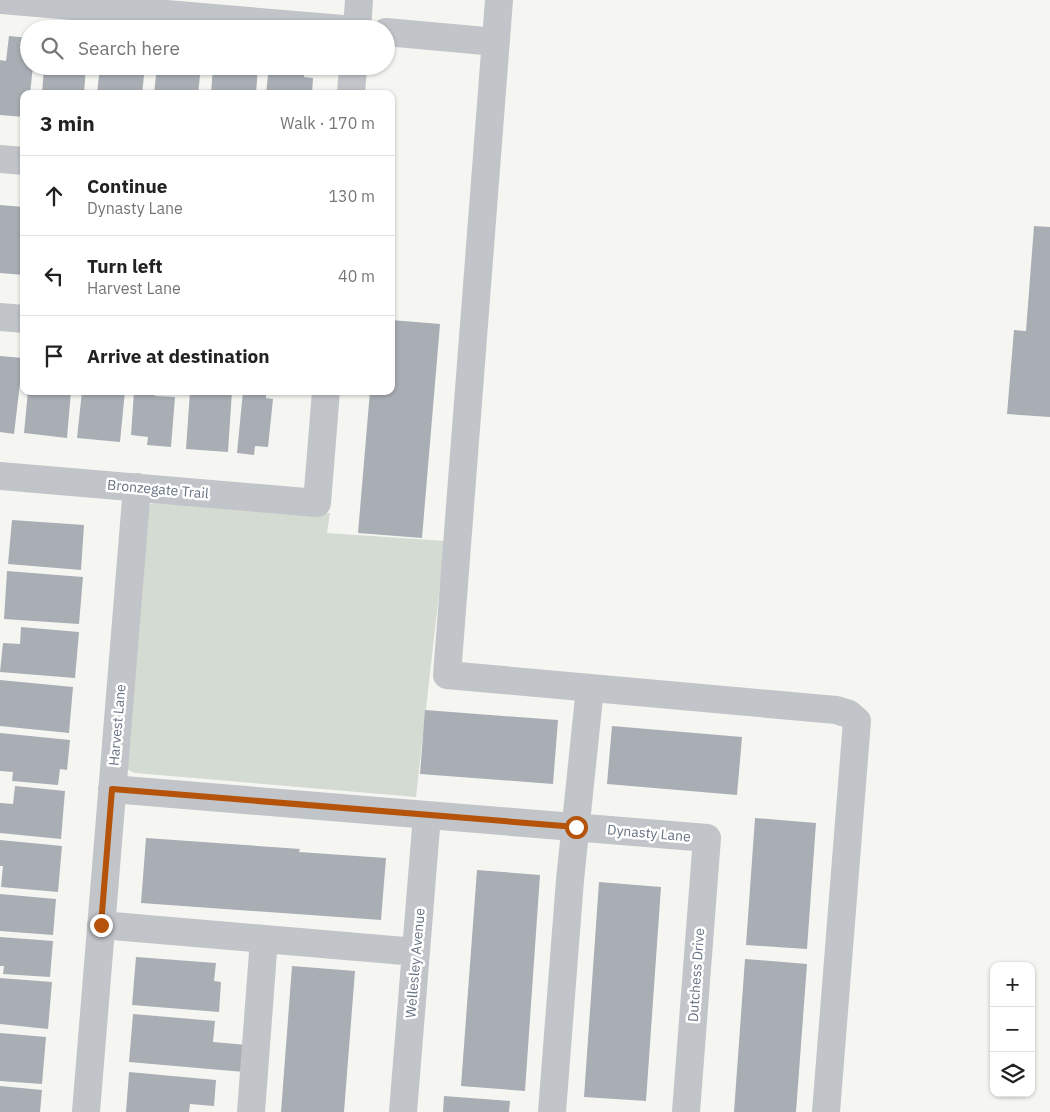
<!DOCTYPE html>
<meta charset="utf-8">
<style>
:root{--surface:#fff;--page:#f2f2f2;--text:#222;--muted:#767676;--line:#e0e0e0}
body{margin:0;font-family:"IBM Plex Sans",sans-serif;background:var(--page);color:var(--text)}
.controls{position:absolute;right:15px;bottom:15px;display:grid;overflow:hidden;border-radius:10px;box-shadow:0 1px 4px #0004}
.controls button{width:45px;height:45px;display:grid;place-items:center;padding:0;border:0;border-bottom:1px solid var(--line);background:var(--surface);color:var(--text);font:25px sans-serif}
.stop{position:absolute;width:15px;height:15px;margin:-11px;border:4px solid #b45309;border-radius:50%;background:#fff}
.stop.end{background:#b45309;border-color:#fff;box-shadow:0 1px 5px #0008}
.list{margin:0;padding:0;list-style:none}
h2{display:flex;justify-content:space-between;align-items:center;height:65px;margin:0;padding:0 20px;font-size:21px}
h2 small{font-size:16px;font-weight:400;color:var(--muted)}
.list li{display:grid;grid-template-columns:32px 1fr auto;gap:15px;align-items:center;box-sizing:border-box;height:80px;padding:0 20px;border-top:1px solid var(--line)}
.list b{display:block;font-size:19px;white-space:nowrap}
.list p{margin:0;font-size:16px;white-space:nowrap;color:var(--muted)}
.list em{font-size:16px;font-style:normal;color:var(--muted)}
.icon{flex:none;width:28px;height:28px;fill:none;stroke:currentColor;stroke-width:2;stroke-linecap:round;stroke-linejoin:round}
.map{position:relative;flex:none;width:1050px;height:1112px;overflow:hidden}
.search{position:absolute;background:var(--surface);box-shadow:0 1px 4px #0004;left:20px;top:20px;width:375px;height:55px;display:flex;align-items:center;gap:12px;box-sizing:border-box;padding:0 18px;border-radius:28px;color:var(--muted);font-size:19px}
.panel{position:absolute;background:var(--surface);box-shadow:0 1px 4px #0004;left:20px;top:90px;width:375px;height:305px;border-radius:10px}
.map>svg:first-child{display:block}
.green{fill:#d4dbd2}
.building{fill:#a8aeb4}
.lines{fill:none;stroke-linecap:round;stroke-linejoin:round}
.minor{stroke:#c1c4c8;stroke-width:28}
.route{stroke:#b45309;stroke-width:6}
.labels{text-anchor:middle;stroke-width:5;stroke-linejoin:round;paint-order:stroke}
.street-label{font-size:14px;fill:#667382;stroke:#fff}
</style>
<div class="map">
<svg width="1050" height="1112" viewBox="0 0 1050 1112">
<rect width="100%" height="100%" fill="#f5f6f2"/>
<path class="green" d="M163 501 330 513 327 533 445 541 416 797 135 773 128 770 125 755 149 504Z"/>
<path class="building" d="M9 36 29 38V66H33L30 94H24V117L0 115V60L6 61Z
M44 66H86L84 94H42Z
M100 66H145L142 94H97Z
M157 66H201L198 94H154Z
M213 66H258L256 94H211Z
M269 66H305L304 77 313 78 312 94H266Z
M0 205 24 207V275L0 273Z
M1034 226 1050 227V417L1007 414 1014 330 1026 331Z
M391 320 440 324 422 538 358 533 370 391H391Z
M0 356 23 358 14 434 0 432Z
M28 391H71L67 438 24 433Z
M82 391H125L120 442 77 438Z
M134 391H155V396L175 397 171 447 147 445 148 437 131 435Z
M190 391H232L228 452 186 449Z
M243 391H266V398L273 399 268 447 255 446 254 455 237 453Z
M12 520 84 525 81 570 8 564Z
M7 571 83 577 79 624 4 619Z
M21 627 79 632 75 678 0 672 3 643 20 644Z
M0 680 73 687 69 733 0 726Z
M425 710 558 720 553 784 420 774Z
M612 726 742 737 737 795 607 784Z
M0 733 70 740 67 770 60 769 58 785 12 781 13 772 0 771Z
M15 786 65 791 61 839 0 833V803L13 804Z
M755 818 816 823 807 949 746 945Z
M146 838 300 849 299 852 386 858 381 920 141 903Z
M0 840 62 846 58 892 1 887 3 866H0Z
M477 870 540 875 525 1091 461 1086Z
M599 882 661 887 646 1101 584 1097Z
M0 894 56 899 53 935 0 931Z
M0 937 53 941 50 977 3 974 4 966H0Z
M136 957 216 963 214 981 221 982 219 1012 132 1005Z
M745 959 807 964 796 1112H734Z
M292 966 355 971 344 1112H281Z
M0 978 52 982 48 1029 0 1024Z
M133 1014 215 1021 213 1042 247 1045 244 1072 129 1062Z
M0 1033 46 1037 42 1084 0 1081Z
M129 1072 216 1080 214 1106 190 1104 189 1112H126Z
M0 1086 42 1090 40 1112H0Z
M444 1096 510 1101 509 1112H443Z"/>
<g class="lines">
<path class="minor" d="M2 0 343 29
M499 0 447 675 836 710 849 714 857 721 826 1112
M357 29 359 0
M386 32 496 42
M351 94 353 66
M0 159 24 161
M0 317 24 319
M0 476 317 503 326 391
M112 789 707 838 686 1112
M101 925 416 952
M86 1112 137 487
M251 1112 264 939
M403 1112 427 815
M552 1112 570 880 590 688"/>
</g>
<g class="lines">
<path class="route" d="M101 925 112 789 576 827"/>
</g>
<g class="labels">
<g class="street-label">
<text transform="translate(158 489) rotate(5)" y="5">Bronzegate Trail</text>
<text transform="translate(117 725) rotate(-85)" y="5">Harvest Lane</text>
<text transform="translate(649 833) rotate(5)" y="5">Dynasty Lane</text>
<text transform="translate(415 963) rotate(-85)" y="5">Wellesley Avenue</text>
<text transform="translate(696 975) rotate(-86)" y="5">Dutchess Drive</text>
</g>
</g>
</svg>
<div class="controls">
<button>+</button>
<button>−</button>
<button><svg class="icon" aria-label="layers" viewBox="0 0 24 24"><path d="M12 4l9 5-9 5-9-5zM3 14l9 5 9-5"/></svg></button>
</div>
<div class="stop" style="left:576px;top:827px"></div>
<div class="stop end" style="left:101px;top:925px"></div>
<div class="search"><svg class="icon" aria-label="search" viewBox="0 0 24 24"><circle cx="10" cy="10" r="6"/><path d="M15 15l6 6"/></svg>Search here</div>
<section class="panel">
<h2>3 min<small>Walk · 170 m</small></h2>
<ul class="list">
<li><svg class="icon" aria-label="ahead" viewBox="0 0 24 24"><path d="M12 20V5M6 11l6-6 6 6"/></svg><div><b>Continue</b><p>Dynasty Lane</p></div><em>130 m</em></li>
<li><svg class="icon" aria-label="left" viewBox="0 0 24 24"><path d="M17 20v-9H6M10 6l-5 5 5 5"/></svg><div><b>Turn left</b><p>Harvest Lane</p></div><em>40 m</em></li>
<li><svg class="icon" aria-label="arrive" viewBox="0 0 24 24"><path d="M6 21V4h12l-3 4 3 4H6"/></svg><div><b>Arrive at destination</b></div></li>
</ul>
</section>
</div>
